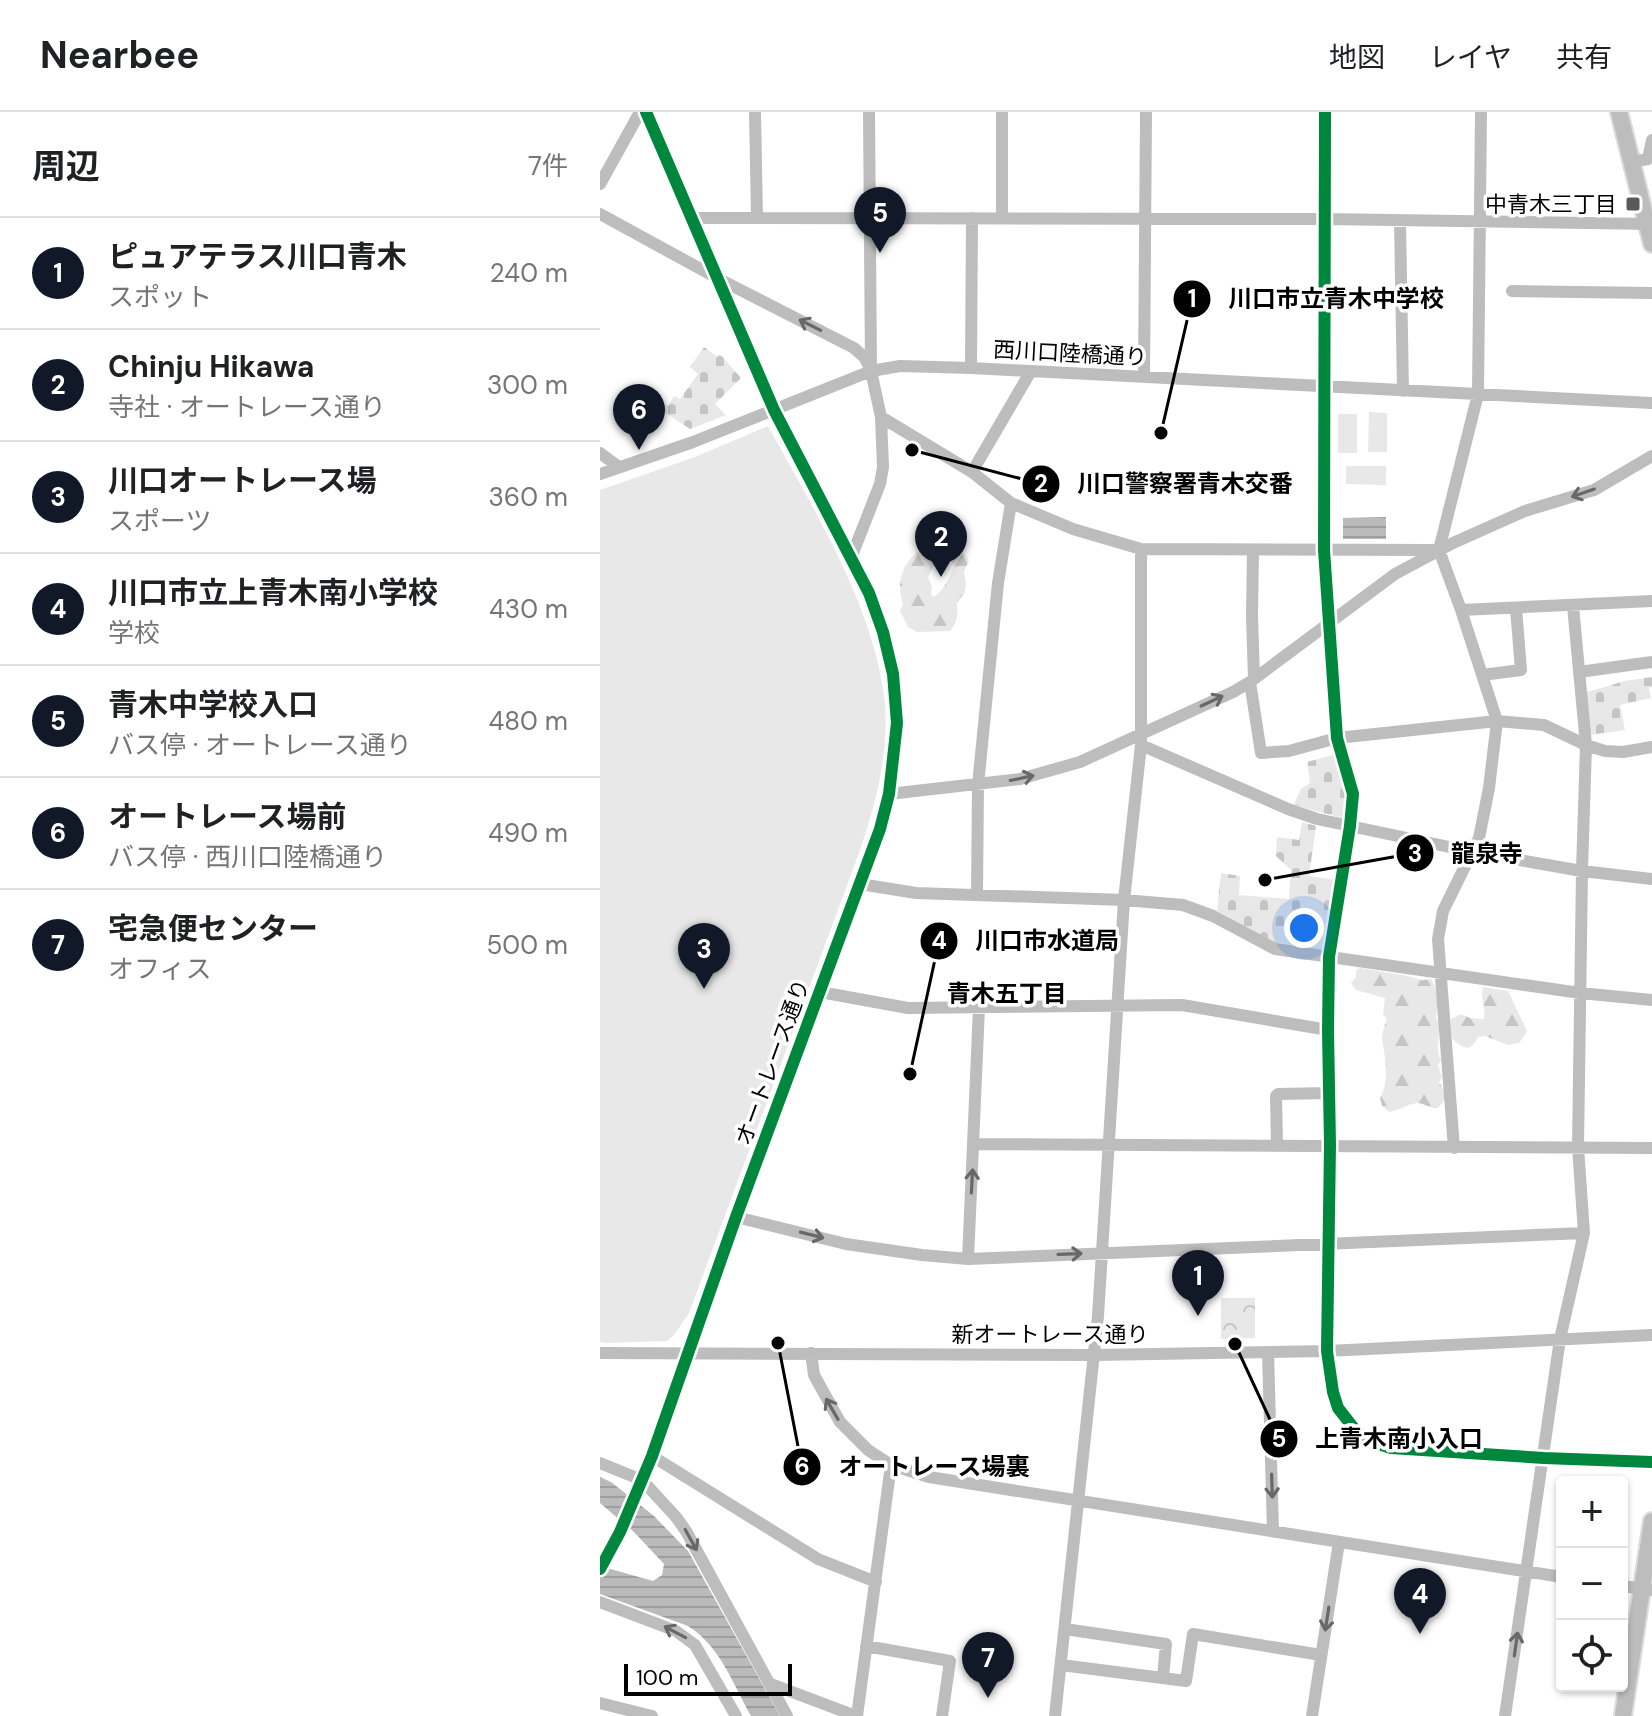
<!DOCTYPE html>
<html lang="ja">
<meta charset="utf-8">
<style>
:root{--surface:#fff;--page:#f6f6f6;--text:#202124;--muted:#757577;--line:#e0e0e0;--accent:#111827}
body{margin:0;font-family:"DM Sans","Noto Sans JP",sans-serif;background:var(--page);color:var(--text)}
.controls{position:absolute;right:24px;bottom:24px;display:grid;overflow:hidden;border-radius:8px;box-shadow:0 2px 6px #0004}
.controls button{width:72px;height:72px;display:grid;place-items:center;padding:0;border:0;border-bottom:2px solid var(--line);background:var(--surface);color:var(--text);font:40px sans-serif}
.scale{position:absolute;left:24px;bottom:20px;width:168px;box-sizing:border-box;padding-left:8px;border:4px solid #000;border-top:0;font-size:22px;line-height:28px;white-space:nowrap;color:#000;-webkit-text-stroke:6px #fff;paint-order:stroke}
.you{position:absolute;left:704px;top:816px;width:28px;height:28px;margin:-20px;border:6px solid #fff;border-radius:50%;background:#1a73e8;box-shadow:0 0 0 12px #1a73e833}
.badge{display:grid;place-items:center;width:52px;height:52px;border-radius:50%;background:var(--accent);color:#fff;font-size:26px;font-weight:700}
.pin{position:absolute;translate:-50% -66px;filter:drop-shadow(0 2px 4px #0008)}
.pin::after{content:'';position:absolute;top:42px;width:28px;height:24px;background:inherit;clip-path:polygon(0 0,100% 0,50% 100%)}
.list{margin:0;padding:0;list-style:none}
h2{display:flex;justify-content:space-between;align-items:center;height:104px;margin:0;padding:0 32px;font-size:34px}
h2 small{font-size:26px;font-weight:400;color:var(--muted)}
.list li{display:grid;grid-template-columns:52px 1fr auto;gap:24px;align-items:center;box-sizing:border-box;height:112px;padding:0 32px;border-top:2px solid var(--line)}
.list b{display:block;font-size:30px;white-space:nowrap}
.list p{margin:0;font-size:26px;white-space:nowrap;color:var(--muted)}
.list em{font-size:26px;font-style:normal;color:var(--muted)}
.icon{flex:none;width:44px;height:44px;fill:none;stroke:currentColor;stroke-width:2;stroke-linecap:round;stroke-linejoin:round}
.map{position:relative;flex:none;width:1052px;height:1604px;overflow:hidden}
header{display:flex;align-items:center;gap:48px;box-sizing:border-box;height:112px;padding:0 40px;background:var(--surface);border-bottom:2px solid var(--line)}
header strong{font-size:38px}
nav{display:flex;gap:44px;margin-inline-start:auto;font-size:28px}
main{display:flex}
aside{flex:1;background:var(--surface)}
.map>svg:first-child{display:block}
.forest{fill:url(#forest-firs)}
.cemetery{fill:url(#cemetery-stones)}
.park{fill:url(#park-crowns)}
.pitch{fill:#e8e8e8}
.water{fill:url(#water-rules)}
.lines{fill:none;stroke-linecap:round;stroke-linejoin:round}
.major-casing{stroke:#dbdbdb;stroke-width:20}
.minor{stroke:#bdbdbd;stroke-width:12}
.major{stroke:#bdbdbd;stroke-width:16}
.cycleway-casing{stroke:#fff;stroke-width:17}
.cycleway{stroke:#00873e;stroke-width:12}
.oneway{stroke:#686868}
.poi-dot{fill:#595959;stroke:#fff;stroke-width:3}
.labels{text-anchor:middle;stroke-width:7;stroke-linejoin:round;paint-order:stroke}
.poi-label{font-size:22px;fill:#000;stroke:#fff;text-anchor:end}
.street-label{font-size:22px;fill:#000;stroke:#fff}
.neighbourhood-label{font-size:24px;font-weight:bold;fill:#000;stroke:#fff}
.leader{fill:none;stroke:#000;stroke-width:3}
.callout-dot{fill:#000;stroke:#fff;stroke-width:3}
.mark-label{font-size:24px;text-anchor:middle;font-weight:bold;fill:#fff}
.callout-label{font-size:24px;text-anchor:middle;font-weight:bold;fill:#000;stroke:#fff;stroke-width:7;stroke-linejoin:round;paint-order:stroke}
</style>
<header>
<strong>Nearbee</strong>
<nav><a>地図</a><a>レイヤ</a><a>共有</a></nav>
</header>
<main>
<aside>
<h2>周辺<small>7件</small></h2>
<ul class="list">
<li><span class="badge">1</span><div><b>ピュアテラス川口青木</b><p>スポット</p></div><em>240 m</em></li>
<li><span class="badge">2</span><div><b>Chinju Hikawa</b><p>寺社 · オートレース通り</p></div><em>300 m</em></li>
<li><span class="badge">3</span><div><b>川口オートレース場</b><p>スポーツ</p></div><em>360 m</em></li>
<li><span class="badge">4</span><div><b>川口市立上青木南小学校</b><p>学校</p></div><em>430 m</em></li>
<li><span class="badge">5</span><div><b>青木中学校入口</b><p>バス停 · オートレース通り</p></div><em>480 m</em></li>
<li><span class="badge">6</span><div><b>オートレース場前</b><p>バス停 · 西川口陸橋通り</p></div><em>490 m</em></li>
<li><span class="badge">7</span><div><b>宅急便センター</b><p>オフィス</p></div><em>500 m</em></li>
</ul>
</aside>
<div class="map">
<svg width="1052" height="1604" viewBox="0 0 1052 1604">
<defs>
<pattern id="forest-firs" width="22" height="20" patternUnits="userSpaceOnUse" patternTransform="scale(2)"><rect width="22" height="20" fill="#e8e8e8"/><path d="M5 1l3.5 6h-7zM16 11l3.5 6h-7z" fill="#c5c5c5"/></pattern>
<pattern id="cemetery-stones" width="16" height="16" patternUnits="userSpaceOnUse" patternTransform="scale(2)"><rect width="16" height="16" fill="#e8e8e8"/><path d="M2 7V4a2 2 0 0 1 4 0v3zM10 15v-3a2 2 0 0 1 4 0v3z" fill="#c5c5c5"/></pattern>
<pattern id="park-crowns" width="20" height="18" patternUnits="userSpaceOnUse" patternTransform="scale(2)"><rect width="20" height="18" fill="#e8e8e8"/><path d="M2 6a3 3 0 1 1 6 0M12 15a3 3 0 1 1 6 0" fill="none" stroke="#c5c5c5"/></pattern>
<pattern id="water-rules" width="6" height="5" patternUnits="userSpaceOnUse" patternTransform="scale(2)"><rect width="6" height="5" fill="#bababa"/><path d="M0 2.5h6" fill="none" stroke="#9e9e9e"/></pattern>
</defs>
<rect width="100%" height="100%" fill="#fff"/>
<path class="forest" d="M324 436 335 448 333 456 328 465 332 475 331 483 334 485C344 478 351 464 354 453L350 448 354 440 364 441 369 448 364 460 366 472 365 480 356 492C359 502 357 511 350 519L317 520 308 515 300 499 303 492C295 471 304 446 324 436Z
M760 856 808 864 822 868 831 867C837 876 839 894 836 905 844 918 833 934 841 948L838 953 842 965 839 970 844 978V989L838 996C828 997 825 991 817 991 807 992 799 999 789 1000L782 994 780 986C790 968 785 946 782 927 782 920 785 913 787 907L783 903 785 886 756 878 751 871 756 865V858Z
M883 875 908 879 927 919 919 931 908 933 885 924 878 925 874 932 868 936C852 931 849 925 851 907L861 902 870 906 884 907C886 896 880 885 883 875Z"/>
<path class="cemetery" d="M104 235 116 244 120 242 141 266 115 292 126 303 90 317 61 298 65 292 68 294 74 284 80 287 98 262 90 255Z
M1052 565V575L1049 576 1051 586 1020 593 1025 618 989 623 987 580 1025 569Z
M736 642 749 687 746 704 742 706 705 696 694 692 701 677 710 671 707 650Z
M702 710 716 714 709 764 736 768 725 837 720 838 673 830 617 799 621 761 640 764 639 783 689 787 691 758 676 744 677 725 699 728Z"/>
<path class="park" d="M621 1186H655V1226L621 1227Z"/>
<path class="pitch" d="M769 300 787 301V340H768Z
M738 302H757V341H738Z
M168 314C214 398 276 497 285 593 289 644 275 694 259 741L89 1201 74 1223 67 1229 4 1231 0 1230V378L95 345Z
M746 354H786V373L746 372Z"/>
<path class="water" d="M786 405V427H743V406Z
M0 1365 11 1370 54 1404 88 1439 180 1604H151C133 1572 120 1534 88 1514L0 1482V1454L53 1469 62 1463 64 1452 34 1420 0 1391Z"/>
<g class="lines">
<defs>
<path id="major" d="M1019 0 1052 132
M1023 1604 1052 1409"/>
</defs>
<use href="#major" class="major-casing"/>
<path class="minor" d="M155 0 157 106
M402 0V106
M725 0 724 438 737 626 753 682 750 714 729 845 728 918 730 1033 727 1239 733 1280 738 1296 756 1319 778 1332 791 1336 944 1346 1052 1350
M1032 50 1048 47 1052 28
M0 72 40 0
M0 102 119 167 254 236 264 245 270 256
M92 106 725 107 1052 112
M800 109 803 279
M912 179 1052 181
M371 256 372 106
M544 265 546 0
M281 305 372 360 411 391 473 417 541 437 835 438
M0 341 19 355
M372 360 431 259
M0 362 93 330 271 259 300 254 371 256 1052 291
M653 438 652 504 654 567
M251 446 280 372 283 355 281 305 271 259 269 0
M861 498 1052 489
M979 560 1052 550
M882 563 921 558 916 496
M650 570 661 641 689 639 737 626 897 609 944 613 986 633 1005 639 1023 640 1052 635
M541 633 688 697 717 707 873 740 982 759 1052 767
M289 682 420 667 480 650 633 580 650 570 795 462 853 431 925 399 994 378 1052 344
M260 772 316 781 524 788 583 793 613 804 675 837 980 881 1052 888
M377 783 378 673 398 471 411 391
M220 880 308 896 582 893 728 918
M374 1032 1052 1036
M677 1033 676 984 678 982 730 981
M854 1036 838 827 843 799 879 726 889 676 897 609 861 498 839 438 878 282 881 0
M136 1105 246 1132 322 1143 368 1147 984 1121
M368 1147 379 896
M668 1240 673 1419
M0 1241 494 1243 727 1239 1052 1223
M211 1241 214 1263 240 1310 268 1338 291 1353 329 1365 962 1465
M52 1344 218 1447 276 1470
M0 1351 42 1368 76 1405 86 1419 187 1604
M0 1457 20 1420 52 1344 136 1105 280 717 289 682 297 611 293 562 283 520 269 481 174 298 46 0
M1022 1474 1052 1478
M0 1490 76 1519 95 1533 136 1604
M465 1517 566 1532 563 1566
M266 1534 350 1549 342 1604
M461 1553 586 1569 593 1522 721 1543
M171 1572 256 1604
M0 1591 52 1604
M257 1604 291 1353
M455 1604 498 1204 524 788 541 633V437
M712 1604 739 1430
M905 1604 960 1227 984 1121 978 1035 982 759 986 633 973 494"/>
<use href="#major" class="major"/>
<defs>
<path id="cycleway" d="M725 0 724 438 737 626 753 682 750 714 729 845 728 918 730 1033 727 1239 733 1280 738 1296 756 1319 778 1332 791 1336 944 1346 1052 1350
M0 1457 20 1420 52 1344 136 1105 280 717 289 682 297 611 293 562 283 520 269 481 174 298 46 0"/>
</defs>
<use href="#cycleway" class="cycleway-casing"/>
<use href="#cycleway" class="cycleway"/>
</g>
<defs><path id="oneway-shaft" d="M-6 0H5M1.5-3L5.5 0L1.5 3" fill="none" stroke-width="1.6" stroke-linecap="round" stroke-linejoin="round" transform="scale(2)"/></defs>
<g class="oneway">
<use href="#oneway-shaft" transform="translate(210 213) rotate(-153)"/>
<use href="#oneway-shaft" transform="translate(983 381) rotate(161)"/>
<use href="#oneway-shaft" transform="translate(612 589) rotate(-25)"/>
<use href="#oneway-shaft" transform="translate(422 666) rotate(-12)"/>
<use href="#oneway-shaft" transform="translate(372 1069) rotate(-87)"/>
<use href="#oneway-shaft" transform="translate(212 1123) rotate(14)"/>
<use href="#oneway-shaft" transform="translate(470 1142) rotate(-2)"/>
<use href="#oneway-shaft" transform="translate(232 1297) rotate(-120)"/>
<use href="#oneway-shaft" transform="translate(672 1374) rotate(88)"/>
<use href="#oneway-shaft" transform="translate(91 1428) rotate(61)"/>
<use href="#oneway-shaft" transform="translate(727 1507) rotate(99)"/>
<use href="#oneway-shaft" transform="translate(75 1520) rotate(-152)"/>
<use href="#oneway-shaft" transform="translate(916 1532) rotate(-82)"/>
</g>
<rect class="poi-dot" x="1025" y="84" width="16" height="16" rx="4"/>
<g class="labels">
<g class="poi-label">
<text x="1017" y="100">中青木三丁目</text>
</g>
<g class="street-label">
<text transform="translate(470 241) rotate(3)" y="8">西川口陸橋通り</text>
<text transform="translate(172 950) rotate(-70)" y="8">オートレース通り</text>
<text x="450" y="1230">新オートレース通り</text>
</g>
<g class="neighbourhood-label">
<text x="407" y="890">青木五丁目</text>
</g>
</g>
<path class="leader" d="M561 321L592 187M312 338L441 372M665 768L815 741M310 962L339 829M635 1232L679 1327M178 1231L202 1355"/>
<g class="callout-dot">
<circle cx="561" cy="321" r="8"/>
<circle cx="312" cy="338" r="8"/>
<circle cx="665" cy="768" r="8"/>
<circle cx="310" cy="962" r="8"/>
<circle cx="635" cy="1232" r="8"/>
<circle cx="178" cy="1231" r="8"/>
<circle cx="592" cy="187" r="20"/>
<circle cx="441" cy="372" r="20"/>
<circle cx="815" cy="741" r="20"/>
<circle cx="339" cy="829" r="20"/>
<circle cx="679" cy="1327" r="20"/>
<circle cx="202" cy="1355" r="20"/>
</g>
<g class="mark-label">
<text x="592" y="195">1</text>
<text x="441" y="380">2</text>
<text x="815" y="750">3</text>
<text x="339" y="837">4</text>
<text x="679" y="1335">5</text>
<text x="202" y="1363">6</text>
</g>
<g class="callout-label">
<text x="736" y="195">川口市立青木中学校</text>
<text x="585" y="380">川口警察署青木交番</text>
<text x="887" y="750">龍泉寺</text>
<text x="447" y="837">川口市水道局</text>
<text x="799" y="1335">上青木南小入口</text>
<text x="334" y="1363">オートレース場裏</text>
</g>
</svg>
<div class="controls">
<button>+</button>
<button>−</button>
<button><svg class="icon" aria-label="locate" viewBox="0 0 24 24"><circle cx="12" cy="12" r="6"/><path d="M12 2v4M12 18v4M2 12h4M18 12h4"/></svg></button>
</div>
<div class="scale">100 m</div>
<div class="you"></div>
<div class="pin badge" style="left:598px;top:1204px">1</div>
<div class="pin badge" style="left:341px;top:465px">2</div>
<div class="pin badge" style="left:104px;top:877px">3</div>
<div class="pin badge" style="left:820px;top:1522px">4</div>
<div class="pin badge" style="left:280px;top:141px">5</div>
<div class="pin badge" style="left:39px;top:338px">6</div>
<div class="pin badge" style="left:388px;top:1586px">7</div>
</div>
</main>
